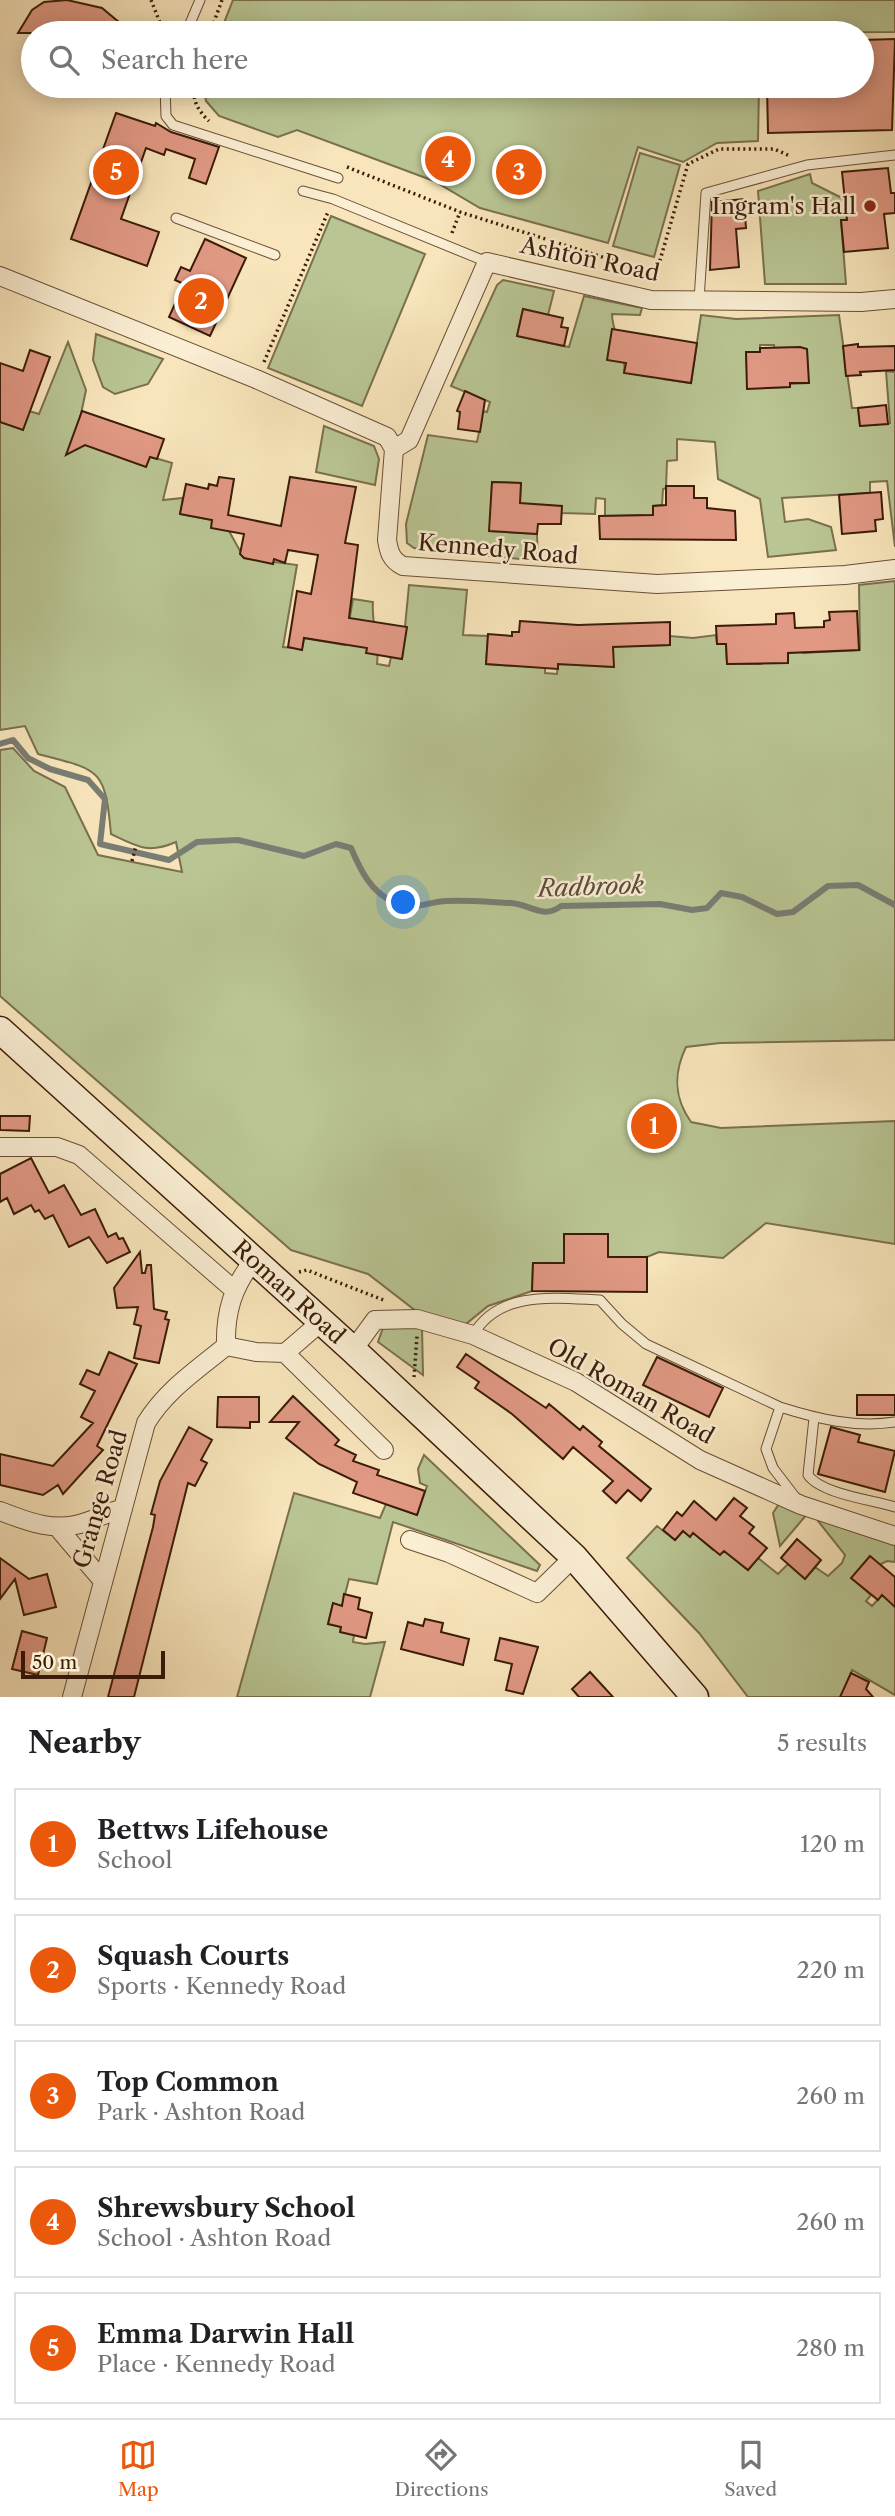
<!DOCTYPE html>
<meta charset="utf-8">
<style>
:root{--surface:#fff;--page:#f2f2f2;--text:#202124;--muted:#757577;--line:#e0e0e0;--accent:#ea580c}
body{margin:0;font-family:"Libre Caslon Text",serif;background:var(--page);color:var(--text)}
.scale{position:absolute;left:21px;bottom:18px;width:144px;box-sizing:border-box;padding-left:7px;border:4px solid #3c1c09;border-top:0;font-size:19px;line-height:24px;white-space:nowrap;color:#3c1c09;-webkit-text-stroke:5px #faeed3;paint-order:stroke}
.you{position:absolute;left:404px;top:903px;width:24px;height:24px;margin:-18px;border:5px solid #fff;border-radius:50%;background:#1a73e8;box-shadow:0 0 0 10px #1a73e833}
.badge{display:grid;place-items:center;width:46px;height:46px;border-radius:50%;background:var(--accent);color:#fff;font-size:23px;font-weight:700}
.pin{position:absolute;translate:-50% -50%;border:4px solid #fff;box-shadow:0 2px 7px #0006}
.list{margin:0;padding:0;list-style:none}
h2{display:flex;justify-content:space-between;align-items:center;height:91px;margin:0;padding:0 28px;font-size:30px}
h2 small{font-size:23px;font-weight:400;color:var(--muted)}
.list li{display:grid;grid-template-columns:46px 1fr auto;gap:21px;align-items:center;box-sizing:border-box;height:112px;margin:0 14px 14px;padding:0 14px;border:2px solid var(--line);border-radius:0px}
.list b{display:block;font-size:26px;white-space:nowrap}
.list p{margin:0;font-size:23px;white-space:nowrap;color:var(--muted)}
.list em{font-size:23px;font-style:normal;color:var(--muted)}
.icon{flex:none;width:38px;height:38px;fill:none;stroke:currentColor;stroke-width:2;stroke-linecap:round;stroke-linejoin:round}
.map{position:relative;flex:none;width:895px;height:1697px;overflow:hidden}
.search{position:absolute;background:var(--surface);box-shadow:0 4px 18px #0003;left:21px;right:21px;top:21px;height:77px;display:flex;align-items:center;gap:18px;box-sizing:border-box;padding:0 24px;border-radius:38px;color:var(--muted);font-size:26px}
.sheet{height:721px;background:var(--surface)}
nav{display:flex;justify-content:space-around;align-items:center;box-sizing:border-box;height:98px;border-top:2px solid var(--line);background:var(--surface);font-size:19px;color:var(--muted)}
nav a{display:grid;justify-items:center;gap:4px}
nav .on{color:var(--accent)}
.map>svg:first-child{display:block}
.green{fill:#b9c593;stroke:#7a704e;stroke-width:2;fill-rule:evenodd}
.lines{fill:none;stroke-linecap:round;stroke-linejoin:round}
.stream{stroke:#797d73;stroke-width:6}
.building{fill:#e19984;stroke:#3c1c09;stroke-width:2}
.service-casing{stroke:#6b4e36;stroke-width:11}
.minor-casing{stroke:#6b4e36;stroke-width:20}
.secondary-casing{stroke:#3c1c09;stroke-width:29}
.path{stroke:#3c1c09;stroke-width:3.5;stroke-dasharray:2 3.5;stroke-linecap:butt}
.service{stroke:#faeed3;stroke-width:9}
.minor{stroke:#faeed3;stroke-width:18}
.secondary{stroke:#faeed3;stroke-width:26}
.poi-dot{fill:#8f2418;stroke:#faeed3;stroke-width:2.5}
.labels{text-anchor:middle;stroke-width:5;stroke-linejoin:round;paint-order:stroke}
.poi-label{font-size:23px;fill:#3c1c09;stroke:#faeed3;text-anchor:end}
.street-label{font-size:23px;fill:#3c1c09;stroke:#faeed3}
.water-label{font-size:24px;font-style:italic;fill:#5a4c3e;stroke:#faeed3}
</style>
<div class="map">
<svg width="895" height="1697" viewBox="0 0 895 1697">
<rect width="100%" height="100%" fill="#f8e5bb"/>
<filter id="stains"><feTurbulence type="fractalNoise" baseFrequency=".00286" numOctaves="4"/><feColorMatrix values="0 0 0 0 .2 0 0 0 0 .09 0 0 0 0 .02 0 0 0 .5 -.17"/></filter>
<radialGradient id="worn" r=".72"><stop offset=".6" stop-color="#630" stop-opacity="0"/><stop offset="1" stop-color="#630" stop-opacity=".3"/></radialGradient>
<path class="green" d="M233 0H895V32L220 33Z
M203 86H759L758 141 717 143 683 162 638 147 608 243 480 208 434 181 297 130 278 137 219 116 206 101Z
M640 153 680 165 654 257 613 246Z
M810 174 812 183 844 199 847 220 841 221 846 284H765L758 191Z
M331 216 425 254 362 406 268 368Z
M503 280 554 291 548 315 523 309 517 336 569 347 584 296 642 308 640 315 612 314C612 334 627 353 624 372L646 376 648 365 663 379 691 383 701 315 736 319 839 315 852 408H858L860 426 890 423 886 371 895 372V547L887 481 870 482V493L782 498 785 522 808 519 831 527 836 550 768 557 760 499 718 479 715 442 677 439V460L667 461 666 488 663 489 662 505 653 506V515L605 516V499L596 498 595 514 561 513 520 503 521 483 492 482 490 531 537 534 538 561 414 548 407 543 406 524 428 435 477 442 482 418 478 410 487 412 490 402 451 386 497 285ZM760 345H774V353L807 349 808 383 790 384 789 387 748 388 746 353 760 352Z
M96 334 163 359 148 384 115 394 103 387 93 360Z
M68 342 86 390 74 447 85 445 145 455 172 463 163 500 183 498 180 514 212 520 229 531 244 558 297 565 283 647 302 649 304 638 345 645 353 599 373 602C371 623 380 644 377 664L389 666 391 657 402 658 409 585 467 590 463 635 488 636 486 664 517 666 518 653 545 645V673L557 674 558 664 613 667V637L638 646 669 645 670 636 693 638 716 635 717 644H726L727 664H761L777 637 803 653 860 650 859 585 895 581V1040L720 1043 686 1047C673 1074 674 1098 691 1122L721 1128 895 1121V1244L766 1223 723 1258 659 1252 647 1257H608V1234L564 1235V1263H533L532 1291 488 1306 461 1328 416 1311 368 1274 291 1250 0 996V750L13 748 34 771 65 787 98 855 182 872 176 842C148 854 138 847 111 834 105 768 100 770 38 754L25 726 0 730V422L23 429 29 411 39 414Z
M324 426 374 446 379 459 375 485 316 472Z
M384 1325 422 1327 423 1375 378 1342Z
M424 1455 540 1565 537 1571 393 1522 377 1584 349 1579 342 1606 333 1604 328 1624 341 1627V1632L354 1635 353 1642 365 1644 385 1642 370 1697H237L294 1493 380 1518 386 1504 417 1515 427 1486 420 1483 418 1469Z
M779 1504 808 1513 780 1546 773 1513Z
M819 1517 895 1541V1562L887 1561 852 1578 871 1595 866 1601 872 1606 883 1594 895 1607V1695L852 1670 841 1697H748L699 1633 627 1558 657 1526 675 1540 683 1531 690 1536 695 1530 697 1536 713 1550 718 1546 748 1570 758 1558 778 1574 788 1564 807 1576 815 1567 828 1576 842 1563 845 1555 818 1521Z"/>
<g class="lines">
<path class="stream" d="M0 744 13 740 28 758 50 769 88 780 105 799 100 844 169 860 197 842 238 840 304 856 336 844 351 848C360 869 371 893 394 902 417 911 426 902 446 901 468 900 490 902 511 903 530 904 543 920 561 906L660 904 692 910 707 908 721 893 742 897 777 914 793 912 828 886 858 885 895 905"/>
</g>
<path class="building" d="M67 0 102 8 132 33H18L32 10 44 2Z
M895 39 892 130 768 133 767 86H862V40Z
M116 113 155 126 156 123 171 132 219 147 206 184 189 178 195 159 166 149 164 155 146 148 121 219 159 232 147 266 71 239Z
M888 168 891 193H895V213L884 214 888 248 844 252 841 220H847L842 172Z
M744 199 746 228 736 229 739 267 710 270 712 202Z
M205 239 246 258 210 336 169 317 184 284 175 280 181 267 190 271Z
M523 309 563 318 561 327 568 328 564 346 517 336Z
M612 329 697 343 691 383 624 373 626 363 607 360Z
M858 344V347L895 346V370L860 372 861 375 846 376 843 346Z
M800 347 807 349 809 383H790V387L747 389 746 352H760V348Z
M30 350 50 357 23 430 0 422V363L23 371Z
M465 391 485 400 480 432 458 429 460 412 457 411Z
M886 405 888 424 860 426 858 408Z
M82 411 164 439 157 459 150 457 146 467 85 445 66 455Z
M219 477 234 479 228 515 281 526 290 477 356 487 345 543 358 545 349 618 407 627 402 659 366 653 367 648 304 638 302 650 288 647 297 591 311 594 318 555 288 550 285 563 274 559 273 564 244 558 240 554 244 534 211 528 212 520 180 514 186 484 208 489 209 484 217 486Z
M492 482 521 483 520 503 562 506 561 524H538L537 534 489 531Z
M666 486H694V498H707V508L735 511 736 540 600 539 599 516 653 515V506L666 505Z
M881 492 883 519 875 520 876 531 842 534 839 495Z
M857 611 859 650 788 653V663L727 664 726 644H717L716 626 776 624V614L794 613 795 628 824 627V621L830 620 829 612Z
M520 621 578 625 670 622V645L613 647 614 667 558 664V669L486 664 488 634 512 636V632H519Z
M0 1116H30L29 1131 0 1130Z
M31 1158 49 1193 64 1185 81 1215 95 1209 108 1237 116 1233 119 1239 123 1238 130 1252 107 1263 89 1237 69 1247 53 1215 45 1219 39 1210 35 1212 31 1205 14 1214 7 1198 0 1202V1174Z
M564 1234H608V1257H647V1292L532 1291 533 1263H564Z
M140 1252 142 1273H145L147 1265H151L154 1309 167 1312 165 1319 169 1320 159 1363 134 1358 141 1326 134 1324 138 1307 117 1308 114 1288Z
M109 1352 137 1364 97 1446 103 1450 63 1494 58 1485 43 1495 0 1485V1454L53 1466 93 1423 81 1417 95 1391 80 1384 87 1370 99 1375Z
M466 1354 546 1408 549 1404 580 1430 583 1426 602 1442 599 1446 651 1489 641 1501 628 1490 616 1503 603 1491 613 1481 573 1447 563 1459 512 1414 475 1388 479 1382 457 1367Z
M657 1357 723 1388 709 1417 643 1385Z
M857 1395H895V1415H857Z
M293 1396 339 1440 335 1445 356 1455 353 1461 379 1470 377 1475 425 1491 417 1515 353 1493 357 1482 319 1464 286 1438 299 1422H270Z
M218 1397H259V1422H250V1428L217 1427Z
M189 1427 212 1440 201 1460 207 1463 195 1486 188 1483 134 1697H108L153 1527 155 1515 151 1514 160 1481Z
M831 1427 860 1435 858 1442 895 1451 885 1492 818 1474Z
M734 1498 747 1508 740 1516 754 1527 749 1533 767 1548 748 1570 724 1551 720 1555 693 1533 690 1537 683 1531 675 1540 663 1530 677 1512 682 1516 694 1501 716 1520Z
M797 1539 821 1560 805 1579 781 1558Z
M870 1556 895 1577V1607L882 1595 878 1600 851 1578Z
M0 1558 29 1579 47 1574 56 1607 24 1615 15 1579 0 1599Z
M344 1594 360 1598 358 1609 372 1613 366 1638 340 1632 341 1627 328 1624 333 1603 342 1606Z
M425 1619 443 1623 441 1632 469 1639 463 1665 401 1649 408 1622 423 1626Z
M22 1631 47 1638 38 1675 12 1669Z
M500 1638 538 1647 523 1694 506 1690 512 1664 495 1660Z
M590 1672 613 1697H579L572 1689Z
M851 1673 869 1682 866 1689 873 1697H840Z"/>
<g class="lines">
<defs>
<path id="service" d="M186 33 200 0
M165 86 166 116 173 125 338 178
M303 191 333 199 487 262
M176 218 275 255
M699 300 706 193 807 165 895 155
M473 1335C499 1290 555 1298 600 1300L622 1324 646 1344 780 1407 766 1449 773 1468 796 1498
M780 1407C818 1419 855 1428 895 1422
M814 1418 808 1475C821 1494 873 1500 895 1507"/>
<path id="minor" d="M0 276 256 379 387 437 394 449 387 540C389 552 391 560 403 566L657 584 845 575 895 569
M394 449 409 440 487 262 651 300 861 302 895 299
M0 1147H57L79 1155 233 1289
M226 1346 256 1352 285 1353 321 1322
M226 1346C225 1312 233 1286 254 1260
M353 1350 375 1320 417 1319 473 1335 576 1382 700 1460 801 1505 895 1536
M285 1353 384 1450
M0 1511C28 1522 56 1533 86 1522 99 1518 109 1511 123 1509
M58 1528 102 1580
M410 1540 449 1553 537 1593 574 1557
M72 1697 146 1423C166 1390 197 1370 226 1346"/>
<g id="secondary">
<path id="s1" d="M0 1030 353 1350 574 1557 695 1697"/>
</g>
</defs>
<use href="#service" class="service-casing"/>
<use href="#minor" class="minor-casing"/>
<use href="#secondary" class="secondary-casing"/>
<path class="path" d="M151 0 164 33
M210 33 222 0
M195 86C191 99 199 112 209 121
M347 167 460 212 656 274 688 164 719 149H774L790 156
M452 233 460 212
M264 362 328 212
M132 861 136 846
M299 1272 307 1270 386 1301
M414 1377 417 1336"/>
<use href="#service" class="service"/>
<use href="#minor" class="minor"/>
<use href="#secondary" class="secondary"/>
</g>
<circle class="poi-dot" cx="870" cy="206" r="7"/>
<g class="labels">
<g class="poi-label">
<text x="856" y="214">Ingram's Hall</text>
</g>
<g class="street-label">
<text transform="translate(590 259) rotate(12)" y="8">Ashton Road</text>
<text transform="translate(498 549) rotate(5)" y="8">Kennedy Road</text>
<text dy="8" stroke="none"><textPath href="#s1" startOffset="390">Roman Road</textPath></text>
<text transform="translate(631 1391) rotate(30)" y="8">Old Roman Road</text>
<text transform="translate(100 1499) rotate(-74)" y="8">Grange Road</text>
</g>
<g class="water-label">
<text transform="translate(591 887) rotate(-2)" y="8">Radbrook</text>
</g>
</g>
<rect width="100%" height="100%" filter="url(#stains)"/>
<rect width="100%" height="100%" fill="url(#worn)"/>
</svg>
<div class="scale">50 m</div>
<div class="you"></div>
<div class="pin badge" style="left:654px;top:1126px">1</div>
<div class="pin badge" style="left:201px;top:301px">2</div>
<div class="pin badge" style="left:519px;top:172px">3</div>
<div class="pin badge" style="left:448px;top:159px">4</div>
<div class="pin badge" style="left:116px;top:172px">5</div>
<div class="search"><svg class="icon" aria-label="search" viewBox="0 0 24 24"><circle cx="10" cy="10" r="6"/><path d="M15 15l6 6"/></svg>Search here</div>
</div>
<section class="sheet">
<h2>Nearby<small>5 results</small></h2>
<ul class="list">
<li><span class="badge">1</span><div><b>Bettws Lifehouse</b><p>School</p></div><em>120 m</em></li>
<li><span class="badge">2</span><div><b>Squash Courts</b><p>Sports · Kennedy Road</p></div><em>220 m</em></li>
<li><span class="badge">3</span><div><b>Top Common</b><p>Park · Ashton Road</p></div><em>260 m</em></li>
<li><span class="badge">4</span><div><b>Shrewsbury School</b><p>School · Ashton Road</p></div><em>260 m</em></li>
<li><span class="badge">5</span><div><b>Emma Darwin Hall</b><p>Place · Kennedy Road</p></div><em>280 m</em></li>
</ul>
</section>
<nav>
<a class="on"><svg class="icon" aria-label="map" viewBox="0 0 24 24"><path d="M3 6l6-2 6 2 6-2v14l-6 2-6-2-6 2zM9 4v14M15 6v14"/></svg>Map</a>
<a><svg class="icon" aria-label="directions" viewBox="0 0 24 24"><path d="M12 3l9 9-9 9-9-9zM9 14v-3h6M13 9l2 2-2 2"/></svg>Directions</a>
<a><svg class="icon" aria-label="saved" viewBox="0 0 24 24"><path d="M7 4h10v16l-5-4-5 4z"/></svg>Saved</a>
</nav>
